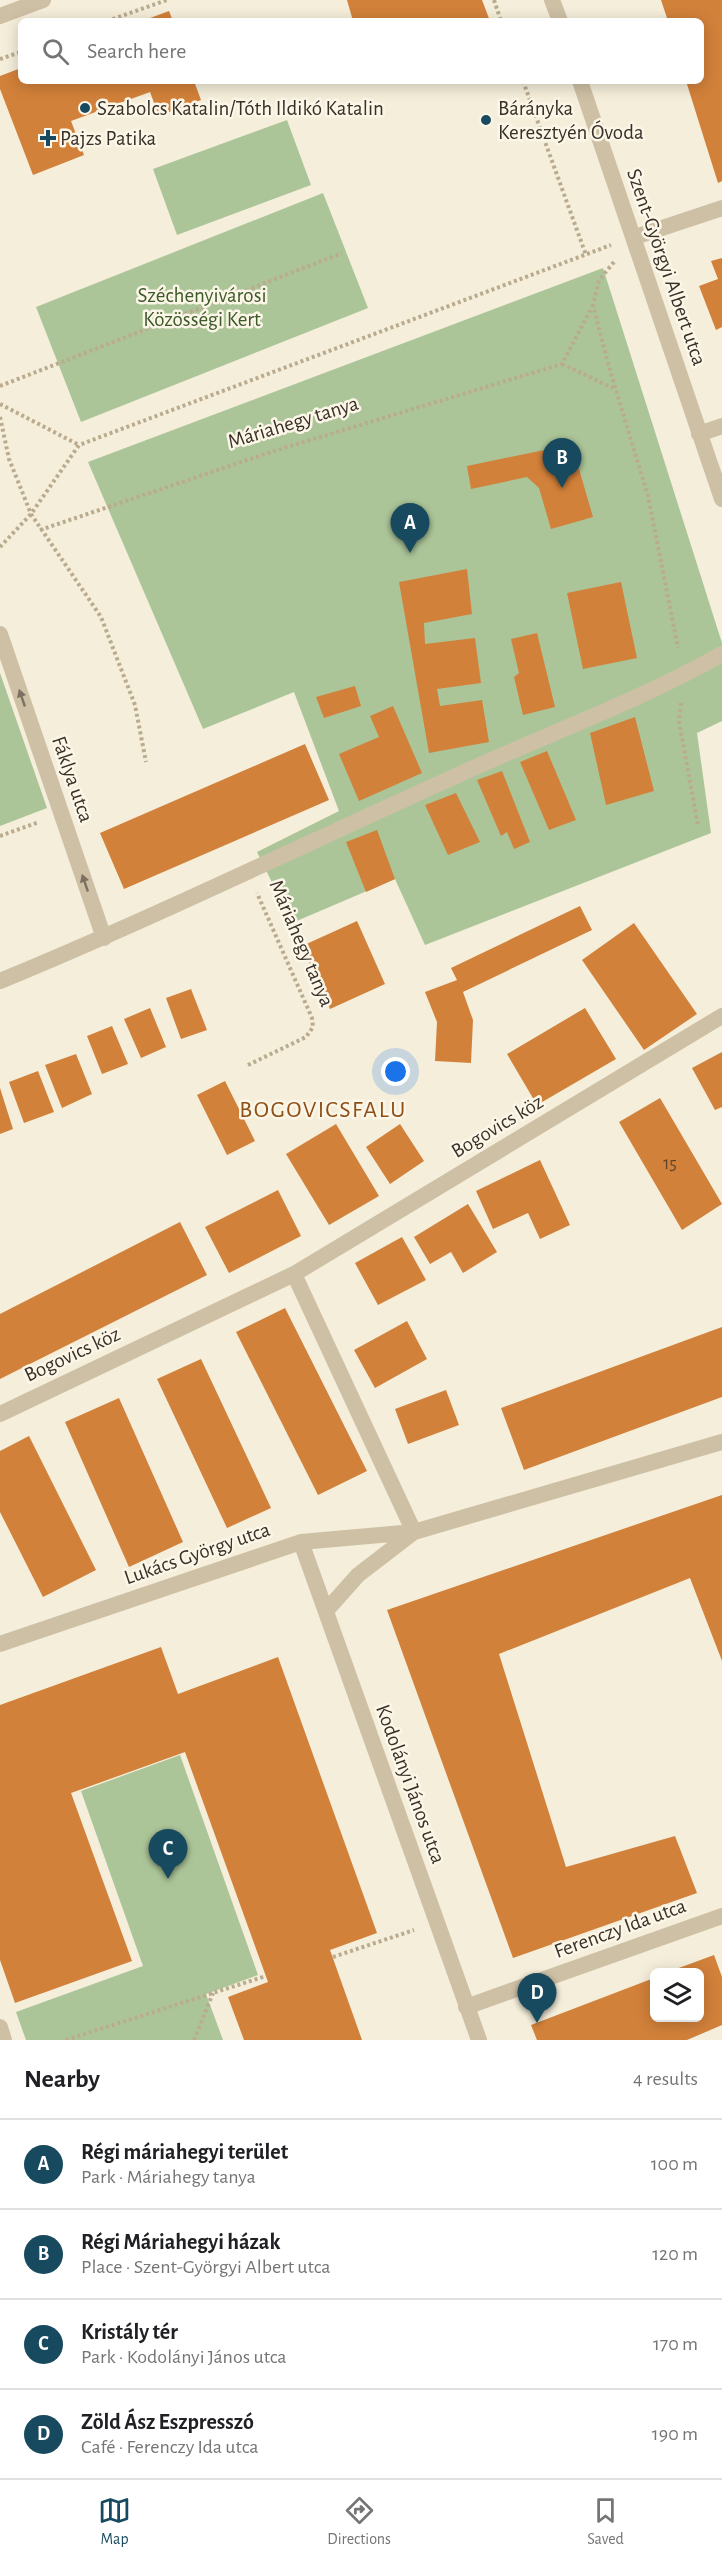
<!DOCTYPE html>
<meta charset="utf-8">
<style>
:root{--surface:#fff;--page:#f2f2f2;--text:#202124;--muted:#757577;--line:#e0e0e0;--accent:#184a5f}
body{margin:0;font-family:"Alegreya Sans",sans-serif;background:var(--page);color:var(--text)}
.controls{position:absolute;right:18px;bottom:18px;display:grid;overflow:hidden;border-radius:9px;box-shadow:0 3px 15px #0003}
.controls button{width:54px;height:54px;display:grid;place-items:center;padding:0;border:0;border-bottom:2px solid var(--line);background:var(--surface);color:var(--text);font:30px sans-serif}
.you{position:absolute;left:396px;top:1072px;width:21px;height:21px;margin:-15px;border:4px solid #fff;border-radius:50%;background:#1a73e8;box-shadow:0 0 0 9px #1a73e833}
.badge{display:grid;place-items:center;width:39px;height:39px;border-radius:50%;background:var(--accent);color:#fff;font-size:20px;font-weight:700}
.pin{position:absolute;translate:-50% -50px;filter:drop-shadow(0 2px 3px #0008)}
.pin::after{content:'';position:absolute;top:32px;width:21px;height:18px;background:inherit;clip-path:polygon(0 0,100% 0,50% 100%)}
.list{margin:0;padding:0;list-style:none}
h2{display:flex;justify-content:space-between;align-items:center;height:78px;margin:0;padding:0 24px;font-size:26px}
h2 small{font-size:20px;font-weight:400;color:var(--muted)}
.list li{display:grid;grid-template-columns:39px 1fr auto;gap:18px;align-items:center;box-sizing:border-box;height:90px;padding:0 24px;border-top:2px solid var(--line)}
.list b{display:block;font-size:22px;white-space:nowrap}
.list p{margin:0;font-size:20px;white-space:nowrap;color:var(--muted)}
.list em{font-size:20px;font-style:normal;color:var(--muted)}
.icon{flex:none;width:33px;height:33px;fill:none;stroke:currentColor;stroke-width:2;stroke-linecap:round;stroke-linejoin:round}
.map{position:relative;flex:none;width:722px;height:2040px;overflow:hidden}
.search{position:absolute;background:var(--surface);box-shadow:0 3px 15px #0003;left:18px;right:18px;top:18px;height:66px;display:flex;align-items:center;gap:15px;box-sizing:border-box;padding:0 21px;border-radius:9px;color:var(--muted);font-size:22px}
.sheet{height:438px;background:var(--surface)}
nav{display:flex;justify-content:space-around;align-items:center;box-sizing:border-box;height:84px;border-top:2px solid var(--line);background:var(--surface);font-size:16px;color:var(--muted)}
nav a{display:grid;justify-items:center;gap:3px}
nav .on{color:var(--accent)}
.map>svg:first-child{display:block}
.green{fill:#acc598}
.building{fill:#d2813a}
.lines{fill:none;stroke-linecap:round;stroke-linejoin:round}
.path{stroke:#baab8f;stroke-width:4;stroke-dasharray:3 3;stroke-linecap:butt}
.minor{stroke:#cec0a5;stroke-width:16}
.oneway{fill:#7c7160}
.poi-dot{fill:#184a5f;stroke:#fbf6e7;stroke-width:2}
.labels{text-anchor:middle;stroke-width:5;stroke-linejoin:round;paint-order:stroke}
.number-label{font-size:18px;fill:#5f442c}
.poi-label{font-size:21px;fill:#393027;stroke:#fbf6e7;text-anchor:start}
.street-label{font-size:21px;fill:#393027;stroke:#fbf6e7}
.park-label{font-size:21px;fill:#3c5928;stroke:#fbf6e7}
.quarter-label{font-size:24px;letter-spacing:1.5px;fill:#904f17;stroke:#fbf6e7}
</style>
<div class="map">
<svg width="722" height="2040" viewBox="0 0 722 2040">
<rect width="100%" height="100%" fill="#f4eeda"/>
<path class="green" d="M287 120 311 185 177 235 153 169Z
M323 193 368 308 81 422 36 307Z
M603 268 722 643V721L697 733 711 833 425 945 395 879 292 923 257 852 339 811 294 692 203 729 88 462Z
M0 673 47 808 0 826Z
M180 1755 258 1975 206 1994 223 2040H26L16 2012 143 1966 81 1791Z"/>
<path class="building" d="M347 0H482L490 21H353Z
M661 0H722V181L718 183 686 81H701V21H668Z
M169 11 173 21H142Z
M21 68V81H194L201 100 159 116 150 92 71 121 84 155 33 175 0 89V76Z
M722 258V327L716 330 699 286 718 279 711 261Z
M559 447 579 469 593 517 551 529 539 488 527 477 471 489 467 466Z
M467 569 472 614 424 623 425 644 475 638 481 683 437 689 440 706 482 700 489 742 429 753 399 582Z
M621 582 637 658 583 669 567 593Z
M537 633 555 707 523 715 514 677 519 673 511 639Z
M355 686 361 706 324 718 316 697Z
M393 706 422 773 359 801 339 754 379 737 370 716Z
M635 717 654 791 606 805 590 733Z
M305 744 329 800 124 889 100 833Z
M547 751 576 820 549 830 520 762Z
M502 771 530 842 514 849 507 832 501 836 477 780Z
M456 793 480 842 448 855 425 805Z
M377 830 395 879 366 892 346 842Z
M580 906 592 930 463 992 473 1020 471 1063 435 1061 437 1022 425 992 457 980 451 968Z
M357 921 385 984 330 1009 302 946Z
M634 923 697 1014 644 1050 582 960Z
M191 989 207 1030 181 1039 166 998Z
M150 1008 166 1047 141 1058 124 1019Z
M585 1008 616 1059 537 1105 507 1054Z
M112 1026 128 1064 102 1074 87 1036Z
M722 1052V1107L715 1110 692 1068Z
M76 1054 92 1094 62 1108 45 1065Z
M38 1071 54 1112 24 1123 9 1082Z
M225 1081 255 1141 227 1155 197 1095Z
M0 1088 13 1129 0 1134Z
M660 1098 722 1204 682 1230 619 1122Z
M336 1124 379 1196 329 1225 286 1154Z
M400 1124 424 1161 390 1184 366 1147Z
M540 1160 570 1225 540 1239 528 1213 493 1229 476 1191Z
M278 1190 301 1236 229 1273 205 1227Z
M468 1204 497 1252 463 1273 451 1252 430 1264 414 1237Z
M180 1222 207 1275 0 1379V1314Z
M402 1237 426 1280 378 1305 355 1263Z
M285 1308 367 1471 318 1495 236 1332Z
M407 1321 427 1359 375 1388 354 1350Z
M722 1327V1397L524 1470 501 1408Z
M201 1359 271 1508 227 1528 157 1379Z
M446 1390 459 1425 408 1444 395 1409Z
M119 1398 183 1542 129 1567 65 1422Z
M29 1436 96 1570 43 1597 0 1512V1451Z
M722 1495V1661L690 1578 499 1654 566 1867 675 1836 697 1893 513 1958 387 1610Z
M161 1647 178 1694 278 1657 377 1933 330 1950 362 2040H244L228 1997 268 1982 185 1752 71 1793 132 1961 15 2003 0 1960V1705Z
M714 1955 722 1977V2025L687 2040H537L531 2025 654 1978V2018H700V1972H668Z"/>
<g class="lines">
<path class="path" d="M494 0 501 21
M107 21 167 0
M0 59 21 52
M523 81 586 255
M614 262 599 280 593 305 609 367 648 496 678 648
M562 364 615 389
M0 386 342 253
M0 404 79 445
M0 417 9 459 31 514 101 617 135 705 146 762
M40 530 274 451 562 364 593 305
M0 547 31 514 79 445 611 245
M681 703 679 721 698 826
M0 836 39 822
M248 1065 306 1037 313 1027 312 1018 257 893
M333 1957 414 1930
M66 2040 266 1976
M194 2040 213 1993"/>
<path class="minor" d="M552 0 560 21
M0 16 43 0
M580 81 722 499
M635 237 722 208
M699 434 722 426
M0 634 104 938
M0 981C158 916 311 841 467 771 552 732 641 700 722 654
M294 1274 414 1532 358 1575 326 1611
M0 1414 294 1274 722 1016
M301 1542 479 2040
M0 1644 301 1542 414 1532 722 1442
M466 2007 722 1916
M0 2027 4 2040"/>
</g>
<defs><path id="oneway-solid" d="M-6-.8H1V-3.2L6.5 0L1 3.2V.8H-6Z" transform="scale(1.5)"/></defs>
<g class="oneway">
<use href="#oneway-solid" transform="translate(22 698) rotate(-109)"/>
<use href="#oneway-solid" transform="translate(85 883) rotate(-109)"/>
</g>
<g class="poi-dot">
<circle cx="85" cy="108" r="6"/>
<circle cx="486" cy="120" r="6"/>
<path d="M45 129h6v6h6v6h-6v6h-6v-6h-6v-6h6z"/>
</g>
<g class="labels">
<g class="number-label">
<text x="670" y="1169">15</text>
</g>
<g class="poi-label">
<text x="97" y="115">Szabolcs Katalin/Tóth Ildikó Katalin</text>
<text x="498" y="115">Bárányka<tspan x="498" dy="24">Keresztyén Óvoda</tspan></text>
<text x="60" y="145">Pajzs Patika</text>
</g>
<g class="street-label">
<text transform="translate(667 267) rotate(71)" y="7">Szent-Györgyi Albert utca</text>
<text transform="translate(293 422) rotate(-17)" y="7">Máriahegy tanya</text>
<text transform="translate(73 779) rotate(71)" y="7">Fáklya utca</text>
<text transform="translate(302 943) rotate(67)" y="7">Máriahegy tanya</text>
<text transform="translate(497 1126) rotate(-31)" y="7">Bogovics köz</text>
<text transform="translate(72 1354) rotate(-25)" y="7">Bogovics köz</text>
<text transform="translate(197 1553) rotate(-19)" y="7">Lukács György utca</text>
<text transform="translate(411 1784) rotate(70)" y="7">Kodolányi János utca</text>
<text transform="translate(620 1928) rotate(-20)" y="7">Ferenczy Ida utca</text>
</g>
<g class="park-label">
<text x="202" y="302">Széchenyivárosi<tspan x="202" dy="24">Közösségi Kert</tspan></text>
</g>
<g class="quarter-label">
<text x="323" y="1117">BOGOVICSFALU</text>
</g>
</g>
</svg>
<div class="controls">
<button><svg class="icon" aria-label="layers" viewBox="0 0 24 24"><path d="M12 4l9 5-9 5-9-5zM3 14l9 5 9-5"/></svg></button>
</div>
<div class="you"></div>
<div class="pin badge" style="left:410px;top:553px">A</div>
<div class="pin badge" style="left:562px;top:488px">B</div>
<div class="pin badge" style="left:168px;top:1879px">C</div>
<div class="pin badge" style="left:537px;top:2023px">D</div>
<div class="search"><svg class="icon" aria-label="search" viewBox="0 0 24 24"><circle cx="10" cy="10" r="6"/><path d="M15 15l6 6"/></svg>Search here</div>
</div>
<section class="sheet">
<h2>Nearby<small>4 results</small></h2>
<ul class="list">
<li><span class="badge">A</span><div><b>Régi máriahegyi terület</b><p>Park · Máriahegy tanya</p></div><em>100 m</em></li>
<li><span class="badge">B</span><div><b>Régi Máriahegyi házak</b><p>Place · Szent-Györgyi Albert utca</p></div><em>120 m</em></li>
<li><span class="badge">C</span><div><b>Kristály tér</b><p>Park · Kodolányi János utca</p></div><em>170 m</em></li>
<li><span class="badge">D</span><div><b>Zöld Ász Eszpresszó</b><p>Café · Ferenczy Ida utca</p></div><em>190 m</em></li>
</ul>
</section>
<nav>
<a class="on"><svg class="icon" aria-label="map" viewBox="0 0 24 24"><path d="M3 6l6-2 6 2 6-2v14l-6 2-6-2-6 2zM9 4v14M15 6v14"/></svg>Map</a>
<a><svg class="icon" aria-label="directions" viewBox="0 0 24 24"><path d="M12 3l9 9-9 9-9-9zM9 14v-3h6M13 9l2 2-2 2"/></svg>Directions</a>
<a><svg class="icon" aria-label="saved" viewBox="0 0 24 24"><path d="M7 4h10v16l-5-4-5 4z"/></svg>Saved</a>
</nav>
